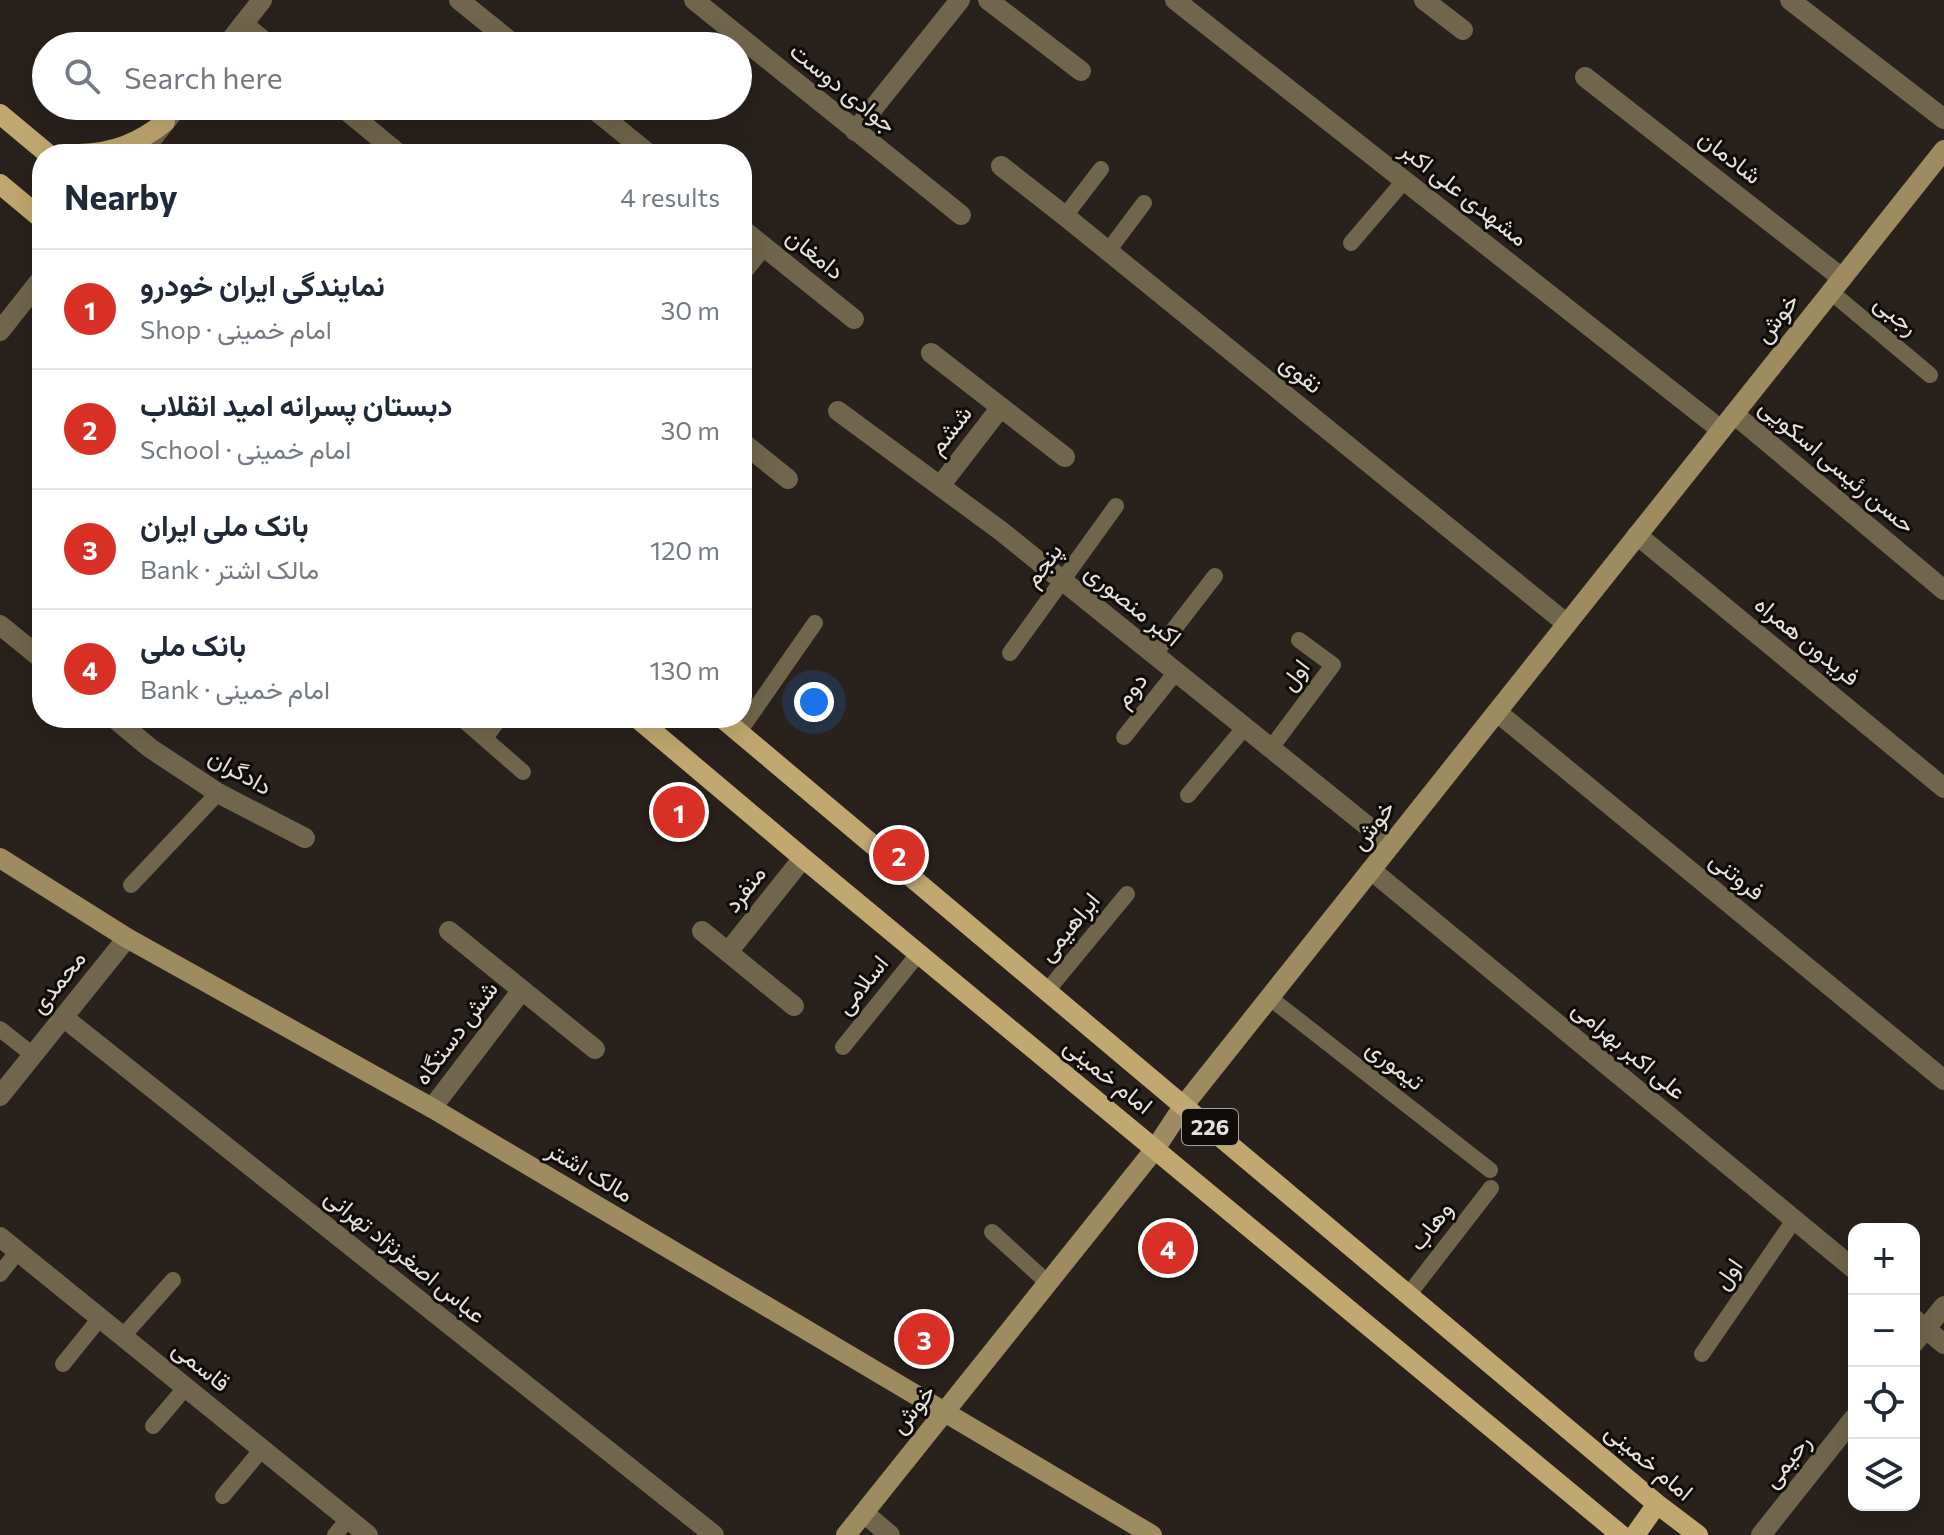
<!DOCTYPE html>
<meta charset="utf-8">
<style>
:root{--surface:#fff;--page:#f2f2f3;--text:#1f2937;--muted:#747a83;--line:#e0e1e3;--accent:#d93025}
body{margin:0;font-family:Commissioner,Vazirmatn,sans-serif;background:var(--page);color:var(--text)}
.controls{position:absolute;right:24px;bottom:24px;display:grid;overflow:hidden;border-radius:16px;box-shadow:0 8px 32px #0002}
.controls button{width:72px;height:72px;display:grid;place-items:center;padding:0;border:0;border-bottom:2px solid var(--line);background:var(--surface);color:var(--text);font:40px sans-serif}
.you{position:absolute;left:814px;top:702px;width:28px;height:28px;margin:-20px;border:6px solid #fff;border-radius:50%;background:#1a73e8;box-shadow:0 0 0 12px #1a73e833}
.badge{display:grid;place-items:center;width:52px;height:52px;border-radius:50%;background:var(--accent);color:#fff;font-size:26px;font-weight:700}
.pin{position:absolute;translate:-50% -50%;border:4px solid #fff;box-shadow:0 2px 8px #0006}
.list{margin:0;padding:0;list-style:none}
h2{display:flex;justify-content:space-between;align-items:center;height:104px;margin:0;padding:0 32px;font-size:34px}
h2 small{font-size:26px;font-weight:400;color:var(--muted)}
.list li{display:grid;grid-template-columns:52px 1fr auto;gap:24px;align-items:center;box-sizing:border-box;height:120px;padding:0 32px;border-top:2px solid var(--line)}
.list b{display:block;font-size:30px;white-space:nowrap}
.list p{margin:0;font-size:26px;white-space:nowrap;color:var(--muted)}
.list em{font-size:26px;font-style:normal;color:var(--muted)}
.icon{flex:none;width:44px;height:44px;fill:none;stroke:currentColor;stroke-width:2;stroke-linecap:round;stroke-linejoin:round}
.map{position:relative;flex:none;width:1944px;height:1535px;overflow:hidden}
.search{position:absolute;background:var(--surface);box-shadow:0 8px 32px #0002;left:32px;top:32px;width:720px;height:88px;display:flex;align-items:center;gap:20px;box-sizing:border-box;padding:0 28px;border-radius:44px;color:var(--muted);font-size:30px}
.panel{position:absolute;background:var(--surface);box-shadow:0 8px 32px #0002;left:32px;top:144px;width:720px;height:584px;border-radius:32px}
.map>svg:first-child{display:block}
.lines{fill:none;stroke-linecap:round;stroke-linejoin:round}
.service{stroke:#71664b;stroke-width:16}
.minor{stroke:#71664b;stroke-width:20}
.tertiary{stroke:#71664b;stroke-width:20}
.secondary{stroke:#9e8b60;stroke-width:20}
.primary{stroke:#c1a870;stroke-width:20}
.labels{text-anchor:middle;stroke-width:6;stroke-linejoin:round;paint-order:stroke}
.shield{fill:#0f0b09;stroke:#a6a19d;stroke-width:2}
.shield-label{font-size:22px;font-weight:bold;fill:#e6e1dd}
.street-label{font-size:24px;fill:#e6e1dd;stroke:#0f0b09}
</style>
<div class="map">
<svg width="1944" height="1535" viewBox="0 0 1944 1535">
<rect width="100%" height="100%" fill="#29211c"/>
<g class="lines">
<path class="service" d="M1065 216 1101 169
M1351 243 1404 181
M1108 251 1144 203
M1831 292 1930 375
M1010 653 1116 506
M1154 655 1215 576
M461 718 523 772
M739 732 815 623
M1124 737 1176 672
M485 738 500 718
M1271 748 1333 665 1299 640
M1188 795 1245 727
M131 885 218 793
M1047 991 1127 894
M1270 998 1490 1170
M0 1029 33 1055
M843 1047 919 953
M992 1232 1048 1283
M0 1274 18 1251
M1409 1294 1491 1188
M123 1336 173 1280
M1702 1354 1794 1220
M63 1364 100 1318
M153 1426 186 1387
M223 1496 262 1449
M335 1535 348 1519"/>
<path class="minor" d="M459 0 516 46
M694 0 961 215
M988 0 1081 71
M1175 0 1721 430
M1424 0 1463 30
M1790 0 1944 119
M243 24 270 46
M1585 77 1842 278
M341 106 399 154
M590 106 649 154
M855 131 960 0
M1001 166 1065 216 1567 624
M742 229 854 319
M742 272 763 246
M931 353 1065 457
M838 411 1001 531 1391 845
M1734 414 1944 590
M742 442 788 479
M940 486 1001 407
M1637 535 1944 788
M0 625 42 659
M1497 712 1944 1080
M114 718 150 748 218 793 305 838
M1371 870 1854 1269
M449 931 595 1049
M702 931 794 1006
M728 952 803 858
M63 1017 714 1535
M0 1096 127 938
M432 1108 522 990
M0 1237 368 1535
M1914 1319 1944 1344
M1914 1343 1944 1306
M864 1513 890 1535
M1761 1535 1854 1418"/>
<path class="tertiary" d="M226 46 262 0
M140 154 178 106
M0 331 42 278"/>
<path class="secondary" d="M0 858 127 938 432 1108 1152 1535
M846 1535 1155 1149 1184 1105 1944 150"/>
<path class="primary" d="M0 114 48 154
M79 154C113 153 139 143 165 122
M0 184 42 219
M637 718 803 858 1621 1535
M722 718 1657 1504 1698 1535
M1635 1535 1657 1504"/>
</g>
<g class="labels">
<rect class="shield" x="1182" y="1109" width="56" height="36" rx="6"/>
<g class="shield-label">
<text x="1210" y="1135">226</text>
</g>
<g class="street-label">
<text transform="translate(843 88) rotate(39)" y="8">جوادی دوست</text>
<text transform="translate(1730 157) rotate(38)" y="8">شادمان</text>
<text transform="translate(1464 194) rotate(38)" y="8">مشهدی علی اکبر</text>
<text transform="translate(815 254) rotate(39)" y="8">دامغان</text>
<text transform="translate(1896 315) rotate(40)" y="8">رجبی</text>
<text transform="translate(1777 318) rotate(-52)" y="8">خوش</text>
<text transform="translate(1301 374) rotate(39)" y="8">نقوی</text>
<text transform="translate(950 430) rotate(-52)" y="8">ششم</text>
<text transform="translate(1837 466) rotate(40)" y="8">حسن رئیسی اسکویی</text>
<text transform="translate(1043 565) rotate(-54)" y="8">پنجم</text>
<text transform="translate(1133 605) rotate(39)" y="8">اکبر منصوری</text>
<text transform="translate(1807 641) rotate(39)" y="8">فریدون همراه</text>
<text transform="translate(1295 675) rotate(-53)" y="8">اول</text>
<text transform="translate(1131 690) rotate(-51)" y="8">دوم</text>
<text transform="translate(240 772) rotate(30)" y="8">دادگران</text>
<text transform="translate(1373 825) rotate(-52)" y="8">خوش</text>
<text transform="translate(1737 876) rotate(39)" y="8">فروتنی</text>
<text transform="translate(745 889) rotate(-52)" y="8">منفرد</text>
<text transform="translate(1069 927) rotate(-50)" y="8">ابراهیمی</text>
<text transform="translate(58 982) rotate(-51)" y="8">محمدی</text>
<text transform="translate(862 985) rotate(-51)" y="8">اسلامی</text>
<text transform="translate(456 1033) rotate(-53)" y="8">شش دستگاه</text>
<text transform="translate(1629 1050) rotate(40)" y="8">علی اکبر بهرامی</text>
<text transform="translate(1395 1065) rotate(38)" y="8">تیموری</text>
<text transform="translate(1108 1076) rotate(39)" y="8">امام خمینی</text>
<text transform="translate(590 1172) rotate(31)" y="8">مالک اشتر</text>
<text transform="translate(1431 1226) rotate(-52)" y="8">وهاب</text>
<text transform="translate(405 1256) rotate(39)" y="8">عباس اصغرنژاد تهرانی</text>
<text transform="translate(1728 1274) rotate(-55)" y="8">اول</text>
<text transform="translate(201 1366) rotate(39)" y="8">قاسمی</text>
<text transform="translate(913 1409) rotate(-51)" y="8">خوش</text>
<text transform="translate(1787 1461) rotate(-51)" y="8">رحیمی</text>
<text transform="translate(1649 1462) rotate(40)" y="8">امام خمینی</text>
</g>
</g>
</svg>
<div class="controls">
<button>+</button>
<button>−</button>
<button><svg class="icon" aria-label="locate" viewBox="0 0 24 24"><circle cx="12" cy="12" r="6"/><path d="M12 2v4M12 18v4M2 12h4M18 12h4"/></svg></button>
<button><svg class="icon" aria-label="layers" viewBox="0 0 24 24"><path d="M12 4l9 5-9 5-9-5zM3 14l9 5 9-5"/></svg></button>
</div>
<div class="you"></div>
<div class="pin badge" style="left:679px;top:812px">1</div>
<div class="pin badge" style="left:899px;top:855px">2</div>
<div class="pin badge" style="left:924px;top:1339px">3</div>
<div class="pin badge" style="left:1168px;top:1248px">4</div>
<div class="search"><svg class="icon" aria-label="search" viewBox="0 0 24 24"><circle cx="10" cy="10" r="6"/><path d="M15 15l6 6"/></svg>Search here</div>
<section class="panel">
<h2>Nearby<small>4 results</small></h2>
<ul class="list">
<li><span class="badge">1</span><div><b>نمایندگی ایران خودرو</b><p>Shop · امام خمینی</p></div><em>30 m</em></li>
<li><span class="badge">2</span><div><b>دبستان پسرانه امید انقلاب</b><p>School · امام خمینی</p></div><em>30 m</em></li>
<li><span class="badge">3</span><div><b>بانک ملی ایران</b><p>Bank · مالک اشتر</p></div><em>120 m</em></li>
<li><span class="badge">4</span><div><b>بانک ملی</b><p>Bank · امام خمینی</p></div><em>130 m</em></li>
</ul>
</section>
</div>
